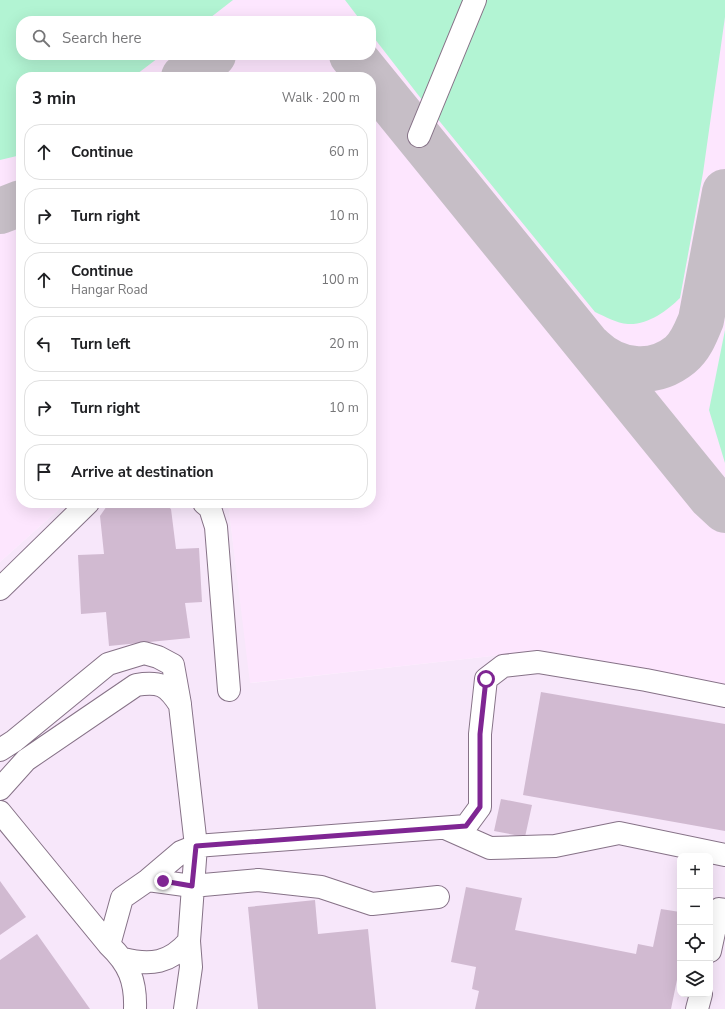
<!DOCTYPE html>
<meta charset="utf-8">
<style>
:root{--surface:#fff;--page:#f2f2f2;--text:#202124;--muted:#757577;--line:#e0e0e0}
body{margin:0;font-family:"Nunito Sans",sans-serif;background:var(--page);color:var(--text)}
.controls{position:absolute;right:12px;bottom:12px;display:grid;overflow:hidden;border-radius:8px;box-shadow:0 4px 16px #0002}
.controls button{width:36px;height:36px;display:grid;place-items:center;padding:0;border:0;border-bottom:1px solid var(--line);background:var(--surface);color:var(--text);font:20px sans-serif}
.stop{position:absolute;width:12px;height:12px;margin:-9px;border:3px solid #7f2693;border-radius:50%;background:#fff}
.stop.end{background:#7f2693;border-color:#fff;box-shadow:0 1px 4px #0008}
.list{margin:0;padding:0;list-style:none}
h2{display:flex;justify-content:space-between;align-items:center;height:52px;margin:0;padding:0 16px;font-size:17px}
h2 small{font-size:13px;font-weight:400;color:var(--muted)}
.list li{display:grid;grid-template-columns:26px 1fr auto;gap:12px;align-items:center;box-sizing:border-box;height:56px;margin:0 8px 8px;padding:0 8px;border:1px solid var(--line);border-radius:16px}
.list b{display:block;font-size:15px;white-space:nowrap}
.list p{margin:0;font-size:13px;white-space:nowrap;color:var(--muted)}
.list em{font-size:13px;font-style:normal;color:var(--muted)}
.icon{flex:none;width:22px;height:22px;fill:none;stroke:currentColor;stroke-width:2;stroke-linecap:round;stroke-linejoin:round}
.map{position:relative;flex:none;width:725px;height:1009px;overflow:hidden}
.search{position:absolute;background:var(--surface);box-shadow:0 4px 16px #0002;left:16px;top:16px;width:360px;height:44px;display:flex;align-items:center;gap:10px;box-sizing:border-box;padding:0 14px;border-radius:16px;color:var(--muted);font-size:15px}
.panel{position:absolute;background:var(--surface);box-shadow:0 4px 16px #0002;left:16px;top:72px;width:360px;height:436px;border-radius:16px}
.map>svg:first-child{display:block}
.industrial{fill:#f7e7fa;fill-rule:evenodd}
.built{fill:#fde6fe;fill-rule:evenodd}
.green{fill:#b2f4d3}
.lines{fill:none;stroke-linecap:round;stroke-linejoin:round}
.taxiway{stroke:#c6bec6;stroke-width:46}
.building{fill:#d1bad1}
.minor-casing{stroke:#867287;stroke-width:24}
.minor{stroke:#fff;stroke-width:22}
.route{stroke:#7f2693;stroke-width:5}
</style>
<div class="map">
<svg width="725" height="1009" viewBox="0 0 725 1009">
<rect width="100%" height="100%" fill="#fdf4fd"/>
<path class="industrial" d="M66 503H228L251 683 546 650 725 685V1009H0V562ZM680 856H710V994H680Z"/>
<path class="built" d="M0 0H725V685L546 650 250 683 228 503H371V77H21V503H66L0 562ZM21 21H371V55H21Z"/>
<path class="green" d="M0 0H233L206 21H21V55H162L133 77H21V155L0 160Z
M345 0H725V17L703 173 680 298C667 311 648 325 628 324 616 323 606 317 595 312L419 96 371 34V21H361Z
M725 330V463L709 410Z"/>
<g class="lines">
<path class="taxiway" d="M352 55 711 497 725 510
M184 77 213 55
M0 211 21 203
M592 349C616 372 653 377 680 355 691 346 696 332 701 320L725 192"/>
</g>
<path class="building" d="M109 503H163L171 509 176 549 199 548 202 602 185 603 190 638 109 646 106 612 81 614 78 555 104 554 100 516Z
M541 692 725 724V831L523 795Z
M501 799 532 805 525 837 494 831Z
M0 881 26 917 0 935Z
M466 887 522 898 515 930 636 954 638 944 653 947 661 909 680 912V965L671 1009H475L479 991 472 989 476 967 451 962Z
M315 900 318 934 368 929 376 1009H258L248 907Z
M37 934 90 1009H0V960Z"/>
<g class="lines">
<defs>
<path id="minor" d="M419 136 475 0
M204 503 210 508 216 527 229 690
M0 589 88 503
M0 750 14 741 108 664 144 653 158 657 173 665 180 704
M0 789 26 760 136 685C160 681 167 685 180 705L196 846 189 941 191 967 185 1009
M0 812 109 945C129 964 136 981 135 1009
M445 828 490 848 555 846 619 833 725 855
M148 880 192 886 258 880 321 887 372 904 438 897
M109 945 122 898 148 880 181 852 196 846 466 826 480 807V734L486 679 503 666 538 662 646 680 725 696
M710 951 719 909 725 910
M123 959C151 966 170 963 189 941
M697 1009 701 994"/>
</defs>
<use href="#minor" class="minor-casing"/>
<use href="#minor" class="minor"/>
</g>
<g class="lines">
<path class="route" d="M163 881 192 886 196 846 466 826 480 807V734L486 679"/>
</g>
</svg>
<div class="controls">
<button>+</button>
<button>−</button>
<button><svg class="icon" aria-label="locate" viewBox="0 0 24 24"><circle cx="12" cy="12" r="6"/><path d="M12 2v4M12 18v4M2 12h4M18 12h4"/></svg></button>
<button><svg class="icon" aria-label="layers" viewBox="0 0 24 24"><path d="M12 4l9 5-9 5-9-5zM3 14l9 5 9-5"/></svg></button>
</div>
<div class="stop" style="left:486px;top:679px"></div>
<div class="stop end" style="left:163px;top:881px"></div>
<div class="search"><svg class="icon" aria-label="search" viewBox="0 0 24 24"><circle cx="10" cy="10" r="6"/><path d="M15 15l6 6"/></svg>Search here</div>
<section class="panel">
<h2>3 min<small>Walk · 200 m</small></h2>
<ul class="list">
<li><svg class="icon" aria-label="ahead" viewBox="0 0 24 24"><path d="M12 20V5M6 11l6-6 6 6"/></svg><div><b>Continue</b></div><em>60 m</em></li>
<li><svg class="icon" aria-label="right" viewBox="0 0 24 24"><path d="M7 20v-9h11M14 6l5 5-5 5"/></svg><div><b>Turn right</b></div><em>10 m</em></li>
<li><svg class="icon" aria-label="ahead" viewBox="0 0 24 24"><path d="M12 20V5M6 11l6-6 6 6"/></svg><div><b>Continue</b><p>Hangar Road</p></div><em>100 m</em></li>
<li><svg class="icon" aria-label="left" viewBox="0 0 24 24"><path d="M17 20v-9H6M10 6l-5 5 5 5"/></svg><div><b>Turn left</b></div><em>20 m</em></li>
<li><svg class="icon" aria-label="right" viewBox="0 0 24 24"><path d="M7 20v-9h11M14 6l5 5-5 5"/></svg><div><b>Turn right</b></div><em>10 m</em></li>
<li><svg class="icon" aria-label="arrive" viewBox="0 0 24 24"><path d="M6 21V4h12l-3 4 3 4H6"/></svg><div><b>Arrive at destination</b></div></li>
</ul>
</section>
</div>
